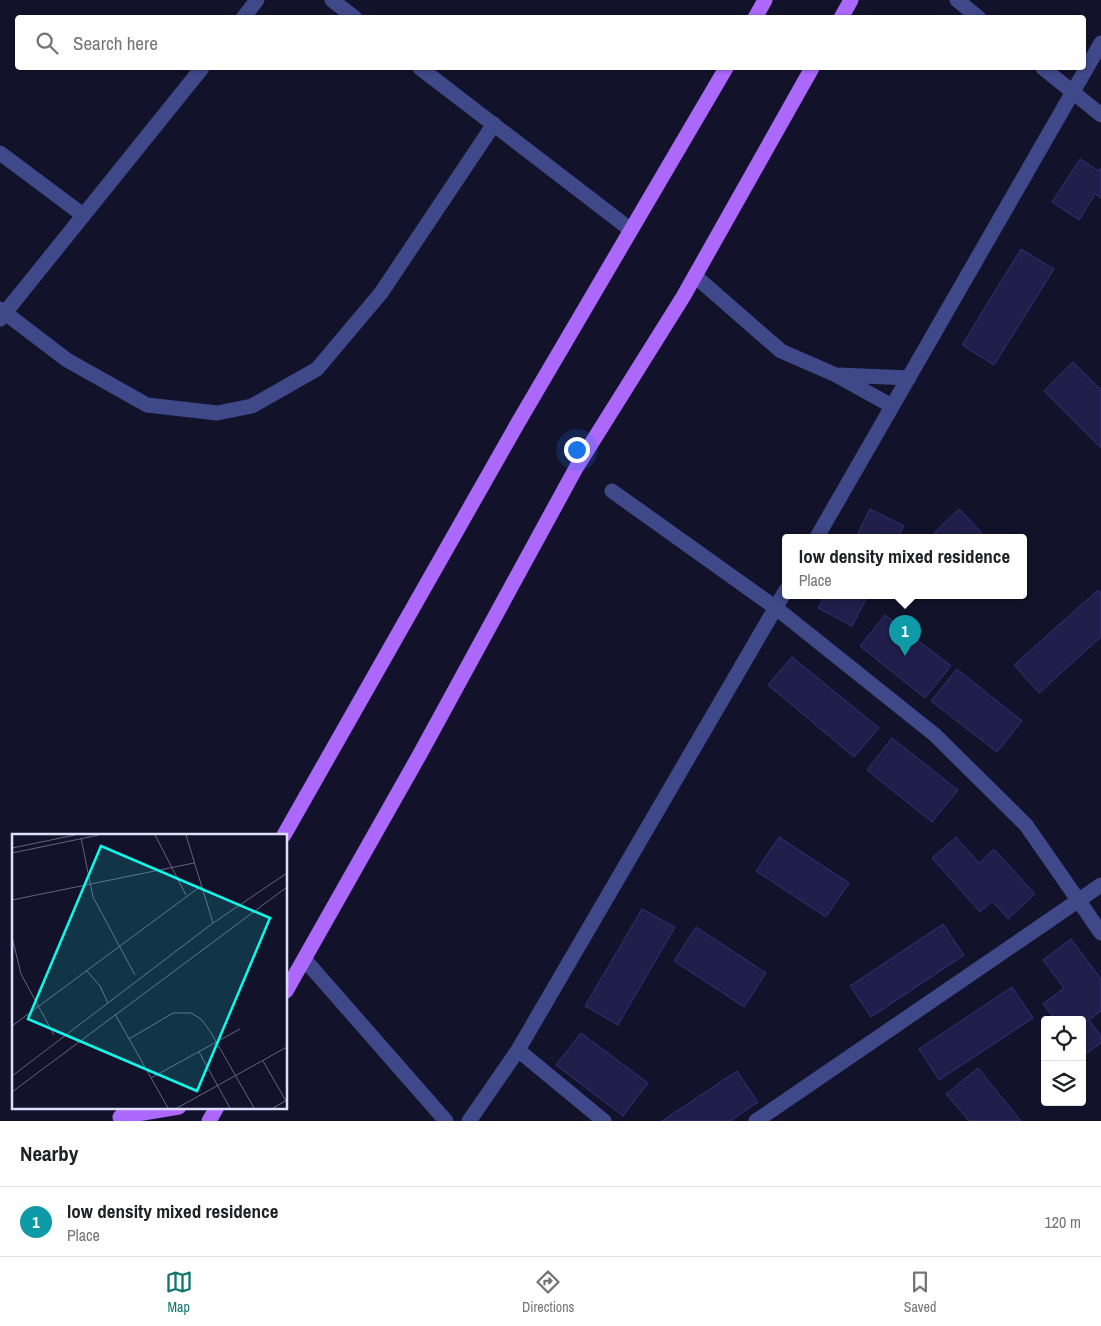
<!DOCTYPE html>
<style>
:root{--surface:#fff;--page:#f2f2f2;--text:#202124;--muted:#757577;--line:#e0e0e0;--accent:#0f766e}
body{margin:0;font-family:"Archivo Narrow",sans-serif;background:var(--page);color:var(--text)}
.controls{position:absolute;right:15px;bottom:15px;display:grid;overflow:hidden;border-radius:5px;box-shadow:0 1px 4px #0004}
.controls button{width:45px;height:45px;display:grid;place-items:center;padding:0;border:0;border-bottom:1px solid var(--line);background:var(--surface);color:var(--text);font:25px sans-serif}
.you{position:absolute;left:576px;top:449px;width:18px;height:18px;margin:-12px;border:4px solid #fff;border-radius:50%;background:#1a73e8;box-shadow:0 0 0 8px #1a73e833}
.badge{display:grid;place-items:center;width:32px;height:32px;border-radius:50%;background:var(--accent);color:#fff;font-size:16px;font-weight:700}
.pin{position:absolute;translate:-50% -41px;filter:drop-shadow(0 1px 2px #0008)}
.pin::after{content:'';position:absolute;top:26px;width:18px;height:15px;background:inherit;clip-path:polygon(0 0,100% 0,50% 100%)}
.popup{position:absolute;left:782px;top:534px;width:245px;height:65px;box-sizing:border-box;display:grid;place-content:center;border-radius:5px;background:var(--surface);filter:drop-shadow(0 1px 4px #0005);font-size:16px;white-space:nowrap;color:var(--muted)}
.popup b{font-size:19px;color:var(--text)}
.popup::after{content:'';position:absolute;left:50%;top:100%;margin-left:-10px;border:10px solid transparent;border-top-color:var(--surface)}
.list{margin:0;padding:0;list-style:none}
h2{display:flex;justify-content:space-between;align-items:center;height:65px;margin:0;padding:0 20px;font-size:21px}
h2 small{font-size:16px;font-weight:400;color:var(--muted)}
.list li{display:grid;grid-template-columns:32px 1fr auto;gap:15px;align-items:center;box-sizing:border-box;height:70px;padding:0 20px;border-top:1px solid var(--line)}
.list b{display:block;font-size:19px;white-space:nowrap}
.list p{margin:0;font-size:16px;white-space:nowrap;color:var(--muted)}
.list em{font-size:16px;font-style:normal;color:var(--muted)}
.icon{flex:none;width:28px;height:28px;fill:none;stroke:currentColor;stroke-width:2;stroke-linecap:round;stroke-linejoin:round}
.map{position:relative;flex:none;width:1101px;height:1121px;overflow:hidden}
.search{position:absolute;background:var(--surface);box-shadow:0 1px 4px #0004;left:15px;right:15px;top:15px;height:55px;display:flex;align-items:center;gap:12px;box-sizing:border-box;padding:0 18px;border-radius:5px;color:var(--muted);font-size:19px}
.sheet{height:135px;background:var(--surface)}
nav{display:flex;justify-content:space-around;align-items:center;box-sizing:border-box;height:70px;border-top:1px solid var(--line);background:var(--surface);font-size:14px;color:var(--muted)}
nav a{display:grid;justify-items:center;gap:2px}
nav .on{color:var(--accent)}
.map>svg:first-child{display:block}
.building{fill:#201f4c;stroke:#343177}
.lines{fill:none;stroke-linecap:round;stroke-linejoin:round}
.minor{stroke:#3f4889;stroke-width:15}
.major{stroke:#ab68fb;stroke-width:15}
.inset-road{fill:none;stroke:#64647f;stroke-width:1}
.view{fill:#0ff8e9;fill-opacity:0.15;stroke:#0ff8e9;stroke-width:2.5}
.inset-edge{fill:none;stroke:#dedffe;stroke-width:2.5}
</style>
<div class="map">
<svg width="1101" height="1121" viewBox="0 0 1101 1121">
<rect width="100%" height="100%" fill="#12122b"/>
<path class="building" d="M1080 159 1099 171 1101 168V198L1095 194 1079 220 1052 202Z
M1021 249 1054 269 994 365 962 345Z
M1073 362 1101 390V448L1044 391Z
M870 509 904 526 898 537H856Z
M959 509 986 537H930Z
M1098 590 1101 593V637L1039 693 1014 665Z
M826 595H868L852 626 818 608Z
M885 615 951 666 925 698 860 646Z
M792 657 879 728 854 757 768 685Z
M957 669 1022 721 997 752 931 701Z
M892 738 958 790 932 822 867 770Z
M779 837 849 883 826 917 756 871Z
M956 837 979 863 994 849 1035 894 1008 919 992 901 980 912 932 858Z
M642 909 675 927 618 1025 585 1006Z
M943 924 964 955 871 1017 850 986Z
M696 927 766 973 744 1007 674 961Z
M1071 939 1101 979V1011L1089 1020 1101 1036V1043L1083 1056 1082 1020H1055L1043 1004 1064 988 1043 960Z
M1012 987 1033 1018 939 1080 919 1049Z
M581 1033 648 1083 623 1116 556 1065Z
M978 1068 1021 1121H969L946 1094Z
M737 1071 758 1102 730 1121H662Z"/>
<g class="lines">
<path class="minor" d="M332 0 355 18
M957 0 979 18
M243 18 257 0
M420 68 631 230
M1043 68 1101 115
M0 153 83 215
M695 276 781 351 836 375 892 406
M0 309 67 360 147 405 217 413 252 406 317 369 381 293 494 124
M0 319 202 68
M840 375 909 378
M612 491 776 608 935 735 1026 825 1101 933
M817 537 1101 43
M305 960 446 1121
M518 1050 604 1121
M469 1121 518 1050 786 590
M756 1121 1101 885"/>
<path class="major" d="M755 18 765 0
M841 18 851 0
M284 835 519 421 726 68
M286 991 420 754 576 468 683 297 812 68
M120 1117 179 1107
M209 1121 217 1107"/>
</g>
<g transform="translate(12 834)">
<rect width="275" height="275" fill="#12122b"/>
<path class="inset-road" d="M143 1 174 61M174 1 201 89M69 4 81 63 123 141M0 14 63 1M0 19 87 1M0 66 182 29M0 103 9 140 42 201M74 136 88 152 96 169M103 180 156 274M0 192 189 52M117 205 161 179H179L189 185 198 197 242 274M187 218 218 274M251 227 274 267M0 242 201 89 275 39M139 244 228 195M0 258 275 53M165 274 275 213M261 274 275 266"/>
<path class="view" d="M89 12 258 84 185 257 16 185Z"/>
<rect width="275" height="275" class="inset-edge"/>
</g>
</svg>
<div class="controls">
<button><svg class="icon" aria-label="locate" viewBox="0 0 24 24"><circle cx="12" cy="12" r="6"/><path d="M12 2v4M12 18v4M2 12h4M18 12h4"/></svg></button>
<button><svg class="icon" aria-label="layers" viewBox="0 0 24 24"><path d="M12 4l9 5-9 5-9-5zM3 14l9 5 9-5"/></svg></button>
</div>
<div class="you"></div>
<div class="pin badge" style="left:905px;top:656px;background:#0f9aa8">1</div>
<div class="popup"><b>low density mixed residence</b>Place</div>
<div class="search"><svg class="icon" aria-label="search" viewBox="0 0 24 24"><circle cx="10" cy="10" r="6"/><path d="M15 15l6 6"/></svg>Search here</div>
</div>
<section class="sheet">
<h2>Nearby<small></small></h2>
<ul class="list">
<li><span class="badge" style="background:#0f9aa8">1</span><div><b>low density mixed residence</b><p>Place</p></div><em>120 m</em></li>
</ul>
</section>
<nav>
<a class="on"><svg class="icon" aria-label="map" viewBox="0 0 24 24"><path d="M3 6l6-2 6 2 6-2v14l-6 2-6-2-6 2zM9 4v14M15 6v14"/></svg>Map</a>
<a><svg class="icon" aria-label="directions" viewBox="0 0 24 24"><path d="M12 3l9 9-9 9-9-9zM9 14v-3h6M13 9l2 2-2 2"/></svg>Directions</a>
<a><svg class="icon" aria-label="saved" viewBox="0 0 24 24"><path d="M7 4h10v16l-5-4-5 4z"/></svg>Saved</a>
</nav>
